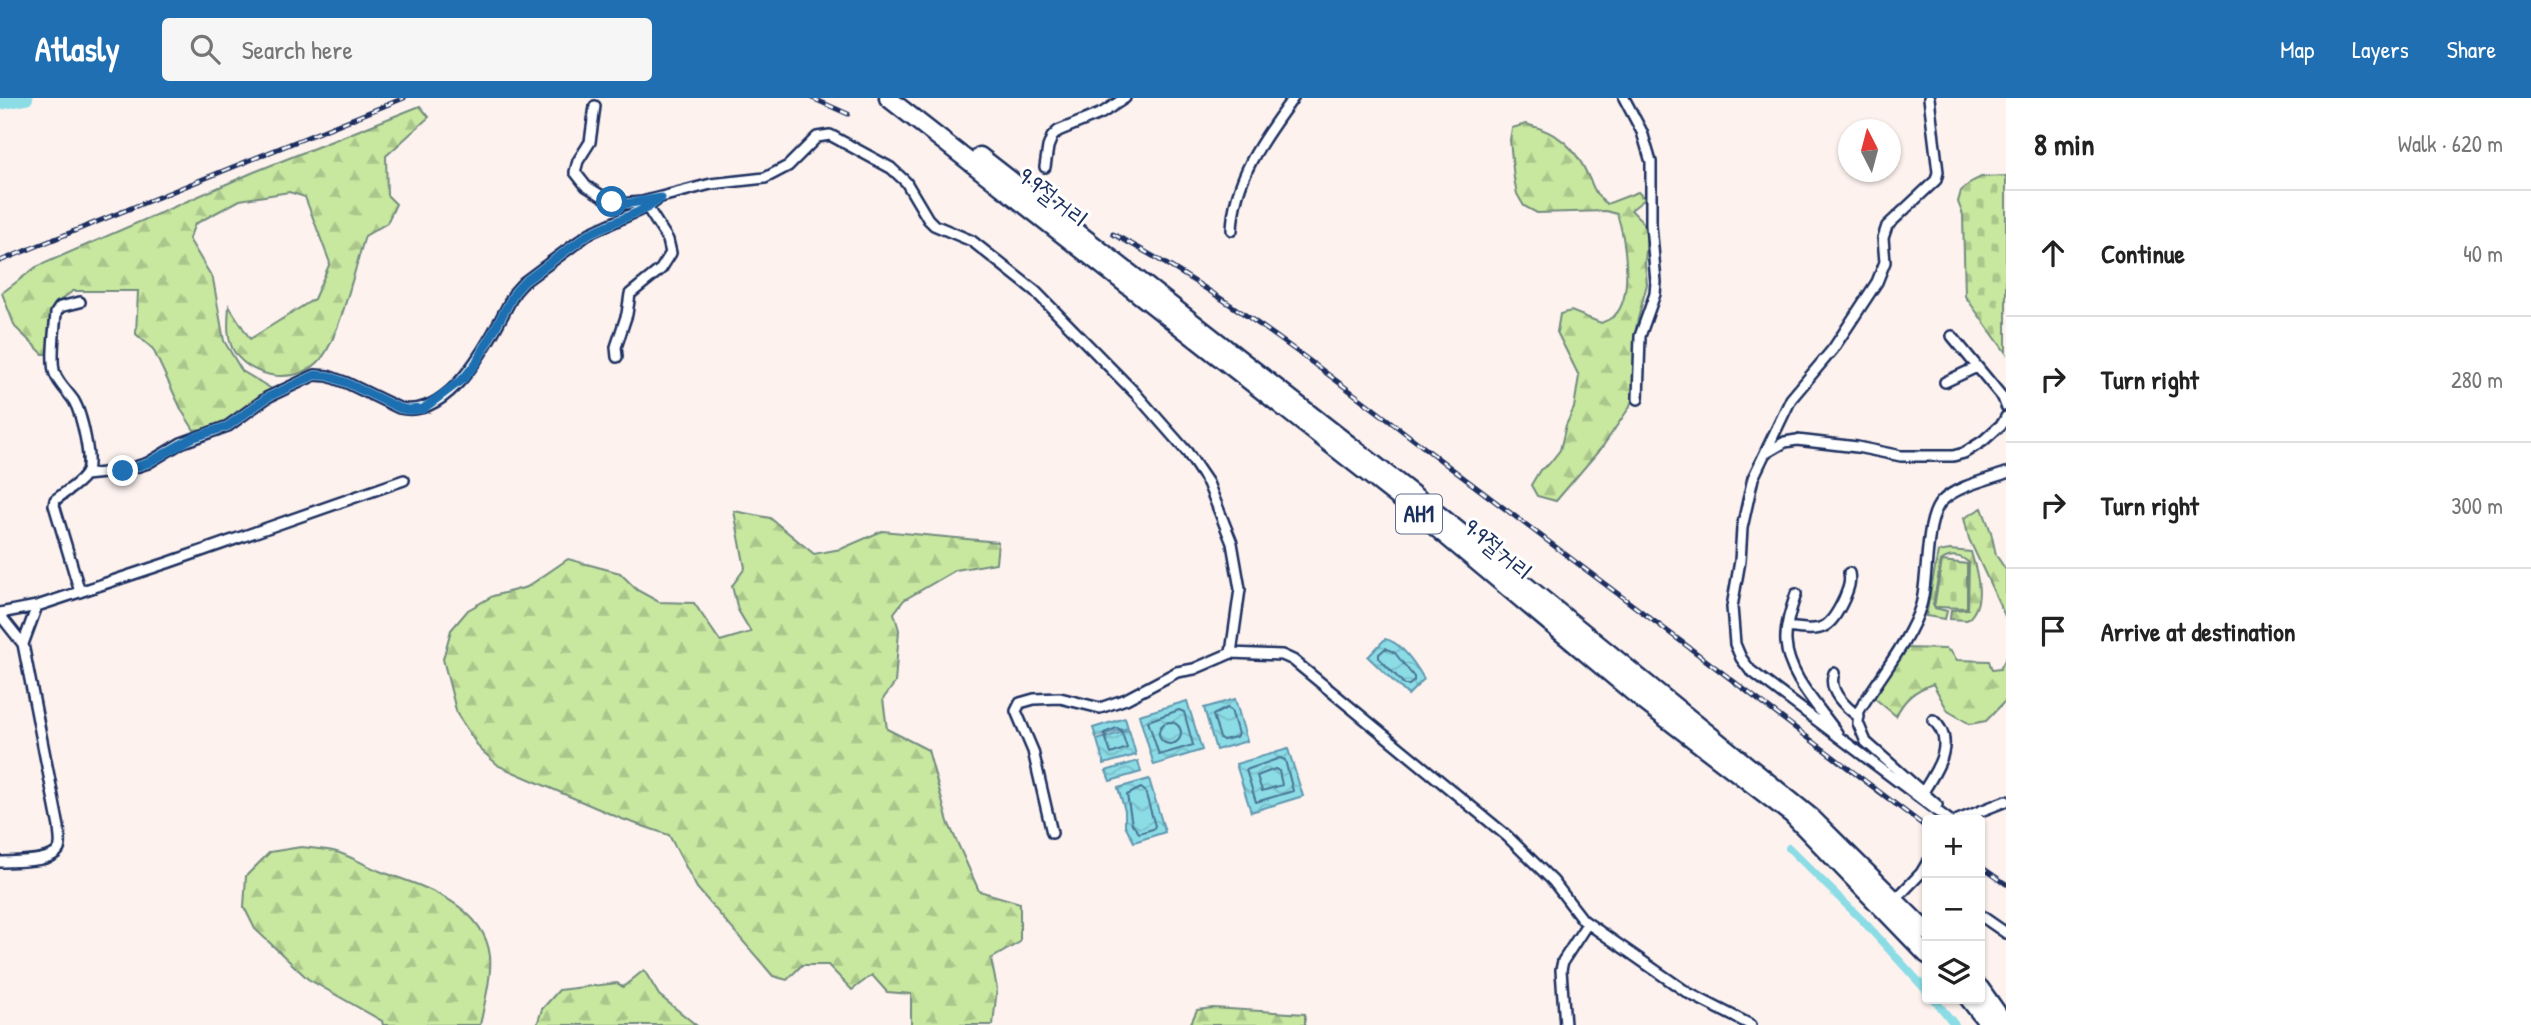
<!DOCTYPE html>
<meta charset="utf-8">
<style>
:root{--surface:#fff;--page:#f6f6f6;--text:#222;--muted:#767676;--line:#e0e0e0;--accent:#1f6fb2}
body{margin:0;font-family:"Patrick Hand","Poor Story",sans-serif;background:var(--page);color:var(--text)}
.controls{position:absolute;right:21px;bottom:21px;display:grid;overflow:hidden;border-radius:7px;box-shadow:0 2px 5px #0004}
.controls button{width:63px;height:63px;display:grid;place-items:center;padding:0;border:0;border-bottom:2px solid var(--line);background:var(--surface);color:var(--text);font:35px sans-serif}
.compass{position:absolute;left:1838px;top:21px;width:63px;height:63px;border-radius:50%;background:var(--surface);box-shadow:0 2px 5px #0004;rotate:354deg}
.stop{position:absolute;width:21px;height:21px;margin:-16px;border:5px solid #1f6fb2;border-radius:50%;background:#fff}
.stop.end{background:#1f6fb2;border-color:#fff;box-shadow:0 2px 7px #0008}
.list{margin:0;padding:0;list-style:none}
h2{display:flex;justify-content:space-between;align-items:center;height:91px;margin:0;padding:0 28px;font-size:30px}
h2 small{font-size:23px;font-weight:400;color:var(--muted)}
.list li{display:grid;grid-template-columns:46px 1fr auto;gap:21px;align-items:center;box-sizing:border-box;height:126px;padding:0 28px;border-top:2px solid var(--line)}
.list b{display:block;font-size:26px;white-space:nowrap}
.list em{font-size:23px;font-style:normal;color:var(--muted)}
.icon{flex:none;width:38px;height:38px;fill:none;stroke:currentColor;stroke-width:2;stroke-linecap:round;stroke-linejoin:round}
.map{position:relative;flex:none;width:2006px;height:927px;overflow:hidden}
header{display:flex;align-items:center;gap:42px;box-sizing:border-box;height:98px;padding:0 35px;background:var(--accent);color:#fff}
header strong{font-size:33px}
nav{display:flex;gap:38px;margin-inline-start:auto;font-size:24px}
.search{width:490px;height:63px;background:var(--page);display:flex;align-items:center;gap:18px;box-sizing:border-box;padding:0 24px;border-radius:7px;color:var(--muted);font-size:26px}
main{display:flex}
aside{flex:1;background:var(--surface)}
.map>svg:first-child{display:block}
.forest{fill:url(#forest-firs);stroke:#728b7e;stroke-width:2}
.cemetery{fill:url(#cemetery-stones);stroke:#728b7e;stroke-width:2}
.water{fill:url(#water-waves);stroke:#5f97b0;stroke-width:2}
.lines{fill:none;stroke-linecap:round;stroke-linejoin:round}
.shore{stroke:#487494;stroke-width:2}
.canal{stroke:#8cdce6;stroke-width:8}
.river{stroke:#8cdce6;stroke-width:14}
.minor-casing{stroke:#1b2f5e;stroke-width:14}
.trunk-casing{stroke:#1b2f5e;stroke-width:21}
.minor{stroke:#fff;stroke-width:9}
.trunk{stroke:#fff;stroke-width:16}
.rail-casing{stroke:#1b2f5e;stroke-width:5}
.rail{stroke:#fff;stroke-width:2.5;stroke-dasharray:8;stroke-linecap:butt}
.route{stroke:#1f6fb2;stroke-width:9}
.labels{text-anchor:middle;stroke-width:6;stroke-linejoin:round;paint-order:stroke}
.shield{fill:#fff;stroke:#5f6d8e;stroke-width:2}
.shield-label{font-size:23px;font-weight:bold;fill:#1b2f5e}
.street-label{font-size:24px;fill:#1b2f5e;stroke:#fff}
</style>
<header>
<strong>Atlasly</strong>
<div class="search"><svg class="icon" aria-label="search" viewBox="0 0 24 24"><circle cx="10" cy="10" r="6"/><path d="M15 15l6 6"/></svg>Search here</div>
<nav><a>Map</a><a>Layers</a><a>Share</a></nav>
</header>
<main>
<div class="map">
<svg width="2006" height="927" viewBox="0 0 2006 927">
<defs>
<pattern id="forest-firs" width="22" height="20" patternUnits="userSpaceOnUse" patternTransform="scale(1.75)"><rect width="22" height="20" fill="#c8e79f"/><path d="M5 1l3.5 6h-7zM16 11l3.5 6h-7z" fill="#abc68b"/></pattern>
<pattern id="cemetery-stones" width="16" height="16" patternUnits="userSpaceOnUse" patternTransform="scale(1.75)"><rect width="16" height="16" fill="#c8e79f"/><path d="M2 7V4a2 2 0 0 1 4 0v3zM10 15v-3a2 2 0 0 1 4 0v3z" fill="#abc68b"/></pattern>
<pattern id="water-waves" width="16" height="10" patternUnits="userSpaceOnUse" patternTransform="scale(1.75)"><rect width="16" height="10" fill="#8cdce6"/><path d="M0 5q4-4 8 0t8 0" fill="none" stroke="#78bdc8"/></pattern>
</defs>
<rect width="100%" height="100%" fill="#fdf2ee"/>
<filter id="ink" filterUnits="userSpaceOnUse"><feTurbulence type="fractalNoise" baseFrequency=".0143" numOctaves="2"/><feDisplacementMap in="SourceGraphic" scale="14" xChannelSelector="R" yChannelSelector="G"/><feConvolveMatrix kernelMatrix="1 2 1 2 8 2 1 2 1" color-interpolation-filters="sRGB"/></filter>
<g filter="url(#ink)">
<path class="forest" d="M420 8 429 19 386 58 387 97 396 106 387 125 365 138C355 169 340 238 321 261 299 287 254 282 235 255 226 242 228 223 229 208L250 241 314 201 330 165 305 99 289 94 240 102 195 126 189 141 213 181 224 243 242 273 272 291 222 328 194 332 182 313 153 251 136 236 138 193H73L55 206 49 228 48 256H43L15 229 2 195 36 169 254 74Z
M1526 26C1559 35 1575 48 1589 80 1595 92 1596 99 1607 106L1638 94 1645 101 1631 112 1642 123 1647 135 1645 166 1647 186 1637 225 1634 250V297L1629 310 1603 348 1556 403 1537 398 1531 387 1540 372 1549 366 1560 352 1566 327 1574 310 1579 278 1557 234 1560 216 1571 213 1601 225C1605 223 1612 221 1615 217 1634 198 1625 139 1617 116L1606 113 1537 115 1524 108 1517 96 1514 81 1510 42 1512 30Z
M1982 410 1991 434 1996 457 2006 472V520L1969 441 1964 420Z
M734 413 770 420 814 456 841 451 882 433 998 444 996 465 956 472 904 502 894 515 899 532 895 585 883 601 887 631 928 652 948 724 979 793 1020 805V844L991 861 997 890 993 927H911V896L887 894 872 877 852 892 828 867H802L787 882 773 878 697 790 669 737 622 721 499 668 480 651 457 616 443 561 451 532 468 512 493 498 527 489 568 461 620 475 637 492 659 504 694 505 720 543 751 534 738 512 732 488 745 470Z
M1950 452 1971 454C1977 474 1987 506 1967 522L1950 521 1951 512 1968 511 1969 465C1962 458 1951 455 1941 463L1933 507 1935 510 1947 513 1945 521 1926 518 1938 454Z
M1904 550 1946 551 1951 554 1957 562 1989 563 1992 572 2000 571 2006 560V602L1986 623 1970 626 1948 613 1933 586C1915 592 1904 601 1896 618L1872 598Z
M301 749C311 750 322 751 333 753 350 757 365 768 382 774 423 788 484 807 490 858 492 877 484 908 480 927H383L382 923 308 881 255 831 244 809 246 778 270 754Z
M644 872 659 897 696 927H537L542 911 559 892 617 885 623 889Z
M1213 910 1305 916V927H1190L1197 912Z"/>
<path class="cemetery" d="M2006 78V255L1965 198 1963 117 1958 104 1961 93 1971 84 1981 79Z
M1942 463 1967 466V510L1934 509Z"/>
<path class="water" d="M1385 541C1401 544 1416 567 1424 581L1408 597 1368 559Z
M1235 601 1247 643 1216 652 1204 610Z
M1187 603 1202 652 1154 667 1139 617Z
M1125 620 1128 630 1096 639 1093 630Z
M1129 632 1136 657 1104 666 1097 642Z
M1288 651 1303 698 1251 714 1236 666Z
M1138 663 1141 674 1110 683 1106 673Z
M1149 681 1165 734 1134 744 1125 727V713L1118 690Z"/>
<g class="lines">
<path class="shore" d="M1386 550 1395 555 1414 579V583L1409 587H1405L1379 560V556Z
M1227 610 1231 612 1238 636 1236 639 1223 642 1220 640 1213 617Z
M1179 612 1184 614 1193 647 1159 657 1148 623Z
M1159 635a11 11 0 1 1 22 0a11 11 0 1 1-22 0Z
M1117 630 1121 632 1127 650 1111 656 1104 635Z
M1280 660 1285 662 1293 693 1256 704 1246 672Z
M1275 671 1279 673 1282 687 1262 693 1257 678Z
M1141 690 1145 693 1155 728 1153 731 1139 735 1132 726 1127 697Z"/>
<path class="canal" d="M1789 750 1865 825 1927 893
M1934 901 1955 927"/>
<path class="river" d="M0 5 26 0"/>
<defs>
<path id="minor" d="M1624 0 1642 34 1651 64V127L1656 184 1655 196 1640 238 1638 301
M1929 0 1938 74 1936 82 1887 128 1883 140 1885 164 1877 184 1833 251 1791 301 1753 380 1742 430 1740 463 1732 509 1735 546 1741 560 1750 572 1949 722
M595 8 590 44 578 63 575 74 586 88 612 104 619 106 642 104 711 86 765 80 788 68 817 39 830 37 891 70 906 84 928 121 934 127 972 143 1035 193 1136 296 1187 354 1208 385 1232 445 1240 491 1231 555
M1045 69 1048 49 1052 39 1058 33 1102 15 1125 0
M1232 132C1234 80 1263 41 1293 0
M80 204 60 209 56 215C55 230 50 263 55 276 59 286 68 294 74 303 81 315 94 365 85 377 78 387 65 394 55 402L54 407 80 494
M1952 238 2003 300 2006 308
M617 259 616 249 627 216 630 196 661 171 671 155 668 142 647 109
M1945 284 1977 269
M1766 355 1785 344 1797 342 1857 349 1901 358H1953L1964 355 1983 343 2003 325 2006 319
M85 377 123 373 148 365 181 345 228 328 268 299 315 277 328 278 347 285 399 310C454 323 494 232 515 194L524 184 590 135 647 109 656 103
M1796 496C1791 511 1785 528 1786 544 1788 578 1819 609 1837 635
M0 515 37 508 170 464 404 382
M0 517 23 546 59 729C59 736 62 745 59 751 52 765 14 763 0 764
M1788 529C1822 534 1829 533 1844 501 1848 491 1851 485 1849 475
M23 546 37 508
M1834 575C1827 593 1846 609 1859 619
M1923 694C1937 672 1957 643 1933 622
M1937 707 1866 644 1858 625 1859 613C1878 581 1911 541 1921 507 1929 479 1924 421 1942 403 1957 388 1987 382 2006 375
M1958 722 2006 703
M1052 735 1033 653 1016 613 1020 605 1034 601 1060 600 1100 610 1126 601 1177 574 1194 571 1231 555 1282 557 1293 562 1507 738 1553 783 1583 822 1688 895 1751 927
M1895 802 1921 775 1927 765
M1980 817 2006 835
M1565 927 1561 872 1563 863 1587 826"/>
<path id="trunk" d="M888 0 1422 418 1643 603 1792 717 1927 857
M980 58 1433 412 1811 719 1927 834
M1980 890 2006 927
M1969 901 1989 927"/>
</defs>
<use href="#minor" class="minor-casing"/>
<use href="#trunk" class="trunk-casing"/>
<use href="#minor" class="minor"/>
<use href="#trunk" class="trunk"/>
<defs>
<path id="rail" d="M812 0 848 16
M1113 136C1240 203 1353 296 1468 383 1621 498 1775 614 1927 730
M0 163 404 0
M1980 768 2006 786"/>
</defs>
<use href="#rail" class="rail-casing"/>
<use href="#rail" class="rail"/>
</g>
</g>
<g class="lines" filter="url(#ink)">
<path class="route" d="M123 373 148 365 192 340 228 328 268 299 315 277 328 278 347 285 399 310 408 312 423 311 464 280 476 265 515 194 524 184 590 135 647 110 661 100 625 106 612 104"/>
</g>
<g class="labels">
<rect class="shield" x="1396" y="396.5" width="46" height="39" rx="5"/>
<g class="shield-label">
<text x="1419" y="424">AH1</text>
</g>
<g class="street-label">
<text transform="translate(1053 100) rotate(38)" y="8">9·9절거리</text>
<text transform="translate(1498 452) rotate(40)" y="8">9·9절거리</text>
</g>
</g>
</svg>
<div class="controls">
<button>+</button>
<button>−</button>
<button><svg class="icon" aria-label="layers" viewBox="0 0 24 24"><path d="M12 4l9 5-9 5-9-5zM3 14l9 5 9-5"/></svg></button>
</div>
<svg class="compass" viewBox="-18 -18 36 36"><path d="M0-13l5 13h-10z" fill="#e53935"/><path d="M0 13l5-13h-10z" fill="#767676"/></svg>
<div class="stop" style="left:612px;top:104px"></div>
<div class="stop end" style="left:123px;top:373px"></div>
</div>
<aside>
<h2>8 min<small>Walk · 620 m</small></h2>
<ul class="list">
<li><svg class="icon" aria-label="ahead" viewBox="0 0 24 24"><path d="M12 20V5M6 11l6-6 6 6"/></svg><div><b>Continue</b></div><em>40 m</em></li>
<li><svg class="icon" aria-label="right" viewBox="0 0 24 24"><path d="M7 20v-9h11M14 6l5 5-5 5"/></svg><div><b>Turn right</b></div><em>280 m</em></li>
<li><svg class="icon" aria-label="right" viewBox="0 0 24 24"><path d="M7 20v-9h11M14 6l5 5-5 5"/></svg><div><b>Turn right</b></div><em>300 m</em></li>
<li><svg class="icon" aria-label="arrive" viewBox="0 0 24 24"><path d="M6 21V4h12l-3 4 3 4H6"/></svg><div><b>Arrive at destination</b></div></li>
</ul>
</aside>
</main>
